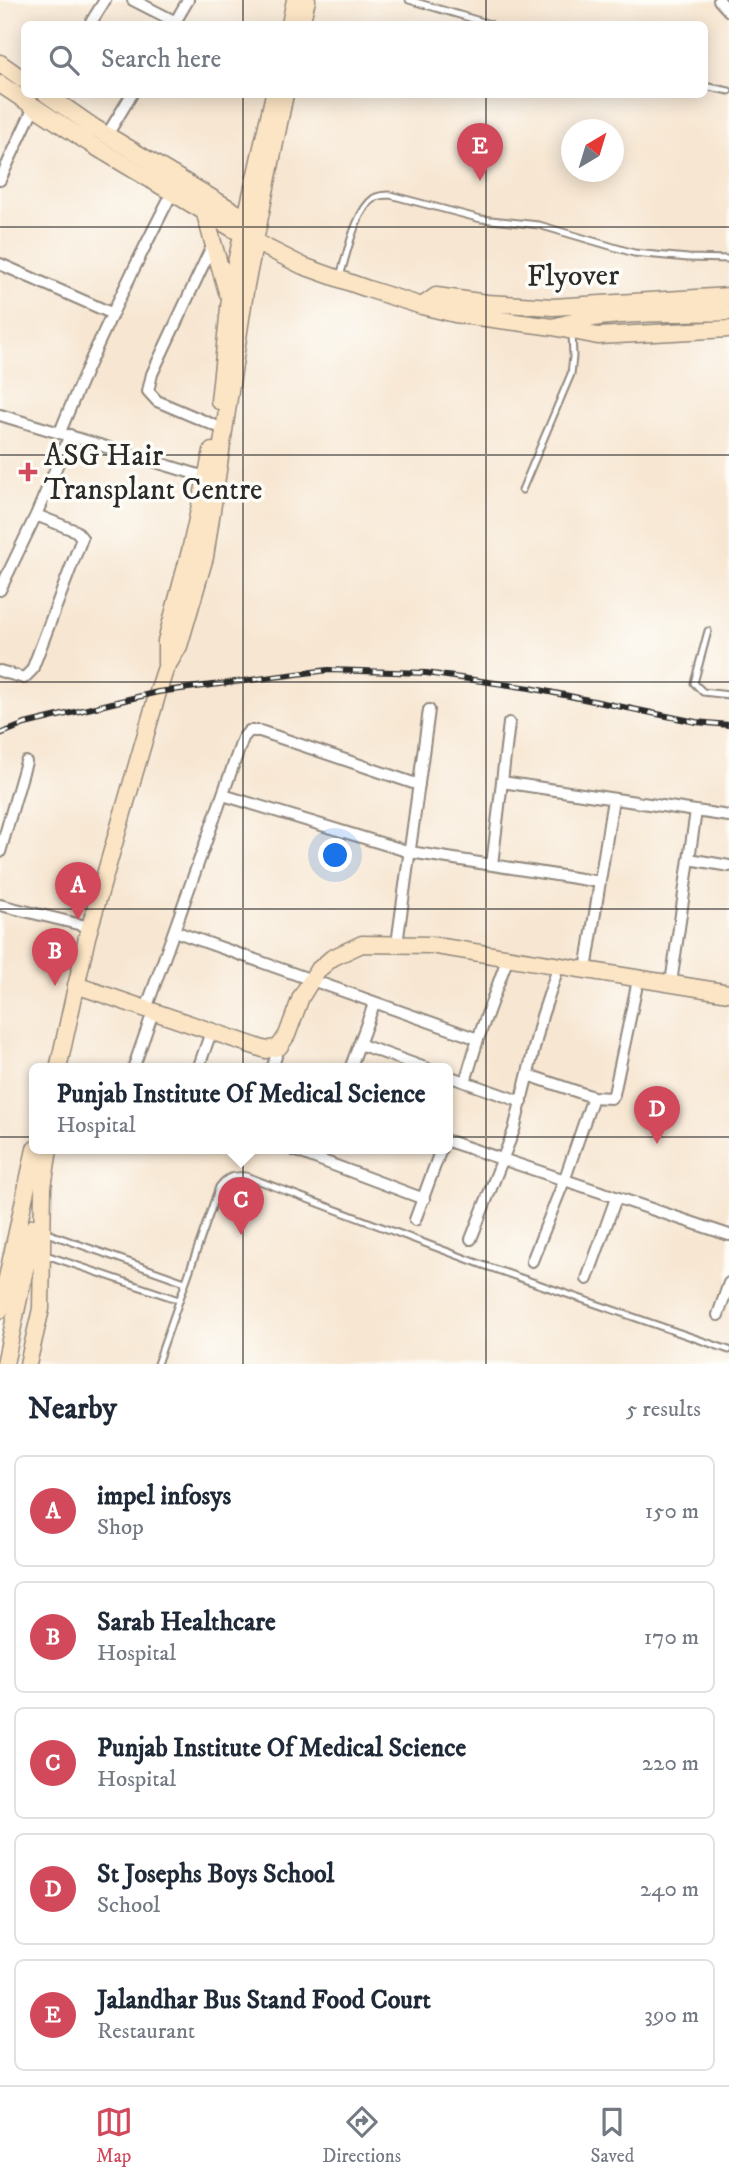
<!DOCTYPE html>
<style>
:root{--surface:#fff;--page:#f2f2f3;--text:#1f2937;--muted:#747a83;--line:#e0e1e3;--accent:#d1495b}
body{margin:0;font-family:"IM FELL DW Pica",serif;background:var(--page);color:var(--text)}
.compass{position:absolute;left:561px;top:119px;width:63px;height:63px;border-radius:50%;background:var(--surface);box-shadow:0 4px 18px #0003;rotate:38deg}
.you{position:absolute;left:336px;top:856px;width:24px;height:24px;margin:-18px;border:5px solid #fff;border-radius:50%;background:#1a73e8;box-shadow:0 0 0 10px #1a73e833}
.badge{display:grid;place-items:center;width:46px;height:46px;border-radius:50%;background:var(--accent);color:#fff;font-size:23px;font-weight:700}
.pin{position:absolute;translate:-50% -58px;filter:drop-shadow(0 2px 4px #0008)}
.pin::after{content:'';position:absolute;top:37px;width:24px;height:21px;background:inherit;clip-path:polygon(0 0,100% 0,50% 100%)}
.popup{position:absolute;left:29px;top:1063px;width:424px;height:91px;box-sizing:border-box;display:grid;place-content:center;border-radius:10px;background:var(--surface);filter:drop-shadow(0 2px 5px #0005);font-size:23px;white-space:nowrap;color:var(--muted)}
.popup b{font-size:26px;color:var(--text)}
.popup::after{content:'';position:absolute;left:50%;top:100%;margin-left:-14px;border:14px solid transparent;border-top-color:var(--surface)}
.list{margin:0;padding:0;list-style:none}
h2{display:flex;justify-content:space-between;align-items:center;height:91px;margin:0;padding:0 28px;font-size:30px}
h2 small{font-size:23px;font-weight:400;color:var(--muted)}
.list li{display:grid;grid-template-columns:46px 1fr auto;gap:21px;align-items:center;box-sizing:border-box;height:112px;margin:0 14px 14px;padding:0 14px;border:2px solid var(--line);border-radius:10px}
.list b{display:block;font-size:26px;white-space:nowrap}
.list p{margin:0;font-size:23px;white-space:nowrap;color:var(--muted)}
.list em{font-size:23px;font-style:normal;color:var(--muted)}
.icon{flex:none;width:38px;height:38px;fill:none;stroke:currentColor;stroke-width:2;stroke-linecap:round;stroke-linejoin:round}
.map{position:relative;flex:none;width:729px;height:1364px;overflow:hidden}
.search{position:absolute;background:var(--surface);box-shadow:0 4px 18px #0003;left:21px;right:21px;top:21px;height:77px;display:flex;align-items:center;gap:18px;box-sizing:border-box;padding:0 24px;border-radius:10px;color:var(--muted);font-size:26px}
.sheet{height:721px;background:var(--surface)}
nav{display:flex;justify-content:space-around;align-items:center;box-sizing:border-box;height:98px;border-top:2px solid var(--line);background:var(--surface);font-size:19px;color:var(--muted)}
nav a{display:grid;justify-items:center;gap:4px}
nav .on{color:var(--accent)}
.map>svg:first-child{display:block}
.lines{fill:none;stroke-linecap:round;stroke-linejoin:round}
.lane-casing{stroke:#91887e;stroke-width:9}
.street-casing{stroke:#91887e;stroke-width:14}
.secondary-casing{stroke:#91887e;stroke-width:19}
.lane{stroke:#fff;stroke-width:5}
.street{stroke:#fff;stroke-width:10}
.secondary{stroke:#fce5c4;stroke-width:16}
.rail-casing{stroke:#2b2b2b;stroke-width:6}
.rail{stroke:#fdfcf7;stroke-width:3.5;stroke-dasharray:10;stroke-linecap:butt}
.grid{fill:none;stroke:#2b2b2b;stroke-width:2;stroke-opacity:0.55}
.poi-dot{fill:#d1495b;stroke:#fdfcf7;stroke-width:2.5}
.labels{text-anchor:middle;stroke-width:7;stroke-linejoin:round;paint-order:stroke}
.street-label{font-size:30px;fill:#2b2b2b;stroke:#fdfcf7}
.poi-label{font-size:30px;fill:#2b2b2b;stroke:#fdfcf7;text-anchor:start}
</style>
<div class="map">
<svg width="729" height="1364" viewBox="0 0 729 1364">
<rect width="100%" height="100%" fill="#fdfcf7"/>
<filter id="ink" filterUnits="userSpaceOnUse"><feTurbulence type="fractalNoise" baseFrequency=".0143" numOctaves="2"/><feDisplacementMap in="SourceGraphic" scale="14" xChannelSelector="R" yChannelSelector="G"/><feConvolveMatrix kernelMatrix="1 2 1 2 8 2 1 2 1" color-interpolation-filters="sRGB"/></filter>
<filter id="wash" filterUnits="userSpaceOnUse"><feTurbulence type="fractalNoise" baseFrequency=".00686" numOctaves="4" result="noise"/><feDisplacementMap in="SourceGraphic" scale="28" xChannelSelector="R" yChannelSelector="G"/><feGaussianBlur stdDeviation="1.57" result="paint"/><feColorMatrix in="noise" values="0 0 0 0 0 0 0 0 0 0 0 0 0 0 0 0 0 1.4 0 .05"/><feComposite in="paint" operator="in"/></filter>
<g filter="url(#wash)">
<rect width="100%" height="100%" fill="#f7e6d1"/>
</g>
<g filter="url(#ink)">
<g class="lines">
<defs>
<path id="lane" d="M409 0 490 24
M704 86 729 91
M340 276C347 255 355 211 374 198 379 195 384 195 390 195L481 219 539 225 634 253 688 258 729 259
M522 490 571 374 573 357 572 332
M708 631 694 683 703 692 729 695
M44 1232 185 1282
M43 1254 179 1300
M157 1364 219 1187C227 1176 233 1175 246 1176L483 1265 729 1350"/>
<path id="street" d="M133 0 176 22
M719 0 729 11
M90 24 105 0
M174 24 188 0
M107 135 132 94
M0 180 34 107
M213 244 152 374 148 391 157 401 216 426
M0 264 111 313
M0 415 212 479
M60 432C93 350 131 273 171 195
M0 590 36 515 70 435
M0 671 24 678 32 670 82 538 76 531 36 515
M502 782 729 816
M223 795 410 852 600 882
M0 852 26 762
M689 859 729 866
M492 865 509 723
M0 905 90 927
M174 931 478 1039
M397 944 429 710
M586 970 613 799
M671 983 696 811
M146 1009 243 738 249 731H260L419 785
M359 1044 428 1069
M133 1069 153 1012
M198 1069 211 1032
M272 1069 279 1047
M350 1069 374 1004
M528 1075 593 1097 611 1098 614 1094 638 980
M448 1076 522 1102
M465 1082 478 1039 508 957
M448 1141 729 1235
M291 1149 424 1199
M415 1220 441 1149
M471 1239 514 1130 542 1016 559 965
M532 1261 564 1181 593 1097
M587 1279 616 1198
M718 1315 729 1283"/>
<path id="secondary" d="M290 24 295 0
M301 24 307 0
M0 63 24 80
M0 84 89 143 255 242 303 266 368 289 422 306 455 314 553 327 598 336 729 329
M46 94 95 128 252 222
M205 214 227 292
M422 306 436 296 487 303 553 307 729 296
M553 327C609 310 671 314 729 312
M219 401 232 280 274 94
M166 664V641L190 551 212 451
M76 985 266 1050 279 1047 287 1035 301 997 317 971 332 958 362 944 430 945 729 993
M58 1069 87 937 158 692 165 670 179 646 205 557 246 285 285 94
M0 1310 35 1149
M5 1364 34 1227
M28 1364 41 1309 43 1187 49 1149"/>
</defs>
<use href="#lane" class="lane-casing"/>
<use href="#street" class="street-casing"/>
<use href="#secondary" class="secondary-casing"/>
<use href="#lane" class="lane"/>
<use href="#street" class="street"/>
<use href="#secondary" class="secondary"/>
<defs>
<path id="rail" d="M0 734 25 724 158 692 328 670 426 673 530 688 696 722 729 725"/>
</defs>
<use href="#rail" class="rail-casing"/>
<use href="#rail" class="rail"/>
</g>
</g>
<path class="grid" d="M243 0V24M486 0V24M243 94V1364M486 94V1364M0 227H729M0 455H729M0 682H729M0 909H729M0 1137H729"/>
<path class="poi-dot" d="M24.5 461.5h7v7h7v7h-7v7h-7v-7h-7v-7h7z"/>
<g class="labels">
<g class="street-label">
<text transform="translate(573 275) rotate(-1)" y="10">Flyover</text>
</g>
<g class="poi-label">
<text x="44" y="465">ASG Hair<tspan x="44" dy="34">Transplant Centre</tspan></text>
</g>
</g>
</svg>
<svg class="compass" viewBox="-18 -18 36 36"><path d="M0-13l5 13h-10z" fill="#e53935"/><path d="M0 13l5-13h-10z" fill="#747a83"/></svg>
<div class="you"></div>
<div class="pin badge" style="left:78px;top:920px">A</div>
<div class="pin badge" style="left:55px;top:986px">B</div>
<div class="pin badge" style="left:241px;top:1235px">C</div>
<div class="popup"><b>Punjab Institute Of Medical Science</b>Hospital</div>
<div class="pin badge" style="left:657px;top:1144px">D</div>
<div class="pin badge" style="left:480px;top:181px">E</div>
<div class="search"><svg class="icon" aria-label="search" viewBox="0 0 24 24"><circle cx="10" cy="10" r="6"/><path d="M15 15l6 6"/></svg>Search here</div>
</div>
<section class="sheet">
<h2>Nearby<small>5 results</small></h2>
<ul class="list">
<li><span class="badge">A</span><div><b>impel infosys</b><p>Shop</p></div><em>150 m</em></li>
<li><span class="badge">B</span><div><b>Sarab Healthcare</b><p>Hospital</p></div><em>170 m</em></li>
<li><span class="badge">C</span><div><b>Punjab Institute Of Medical Science</b><p>Hospital</p></div><em>220 m</em></li>
<li><span class="badge">D</span><div><b>St Josephs Boys School</b><p>School</p></div><em>240 m</em></li>
<li><span class="badge">E</span><div><b>Jalandhar Bus Stand Food Court</b><p>Restaurant</p></div><em>390 m</em></li>
</ul>
</section>
<nav>
<a class="on"><svg class="icon" aria-label="map" viewBox="0 0 24 24"><path d="M3 6l6-2 6 2 6-2v14l-6 2-6-2-6 2zM9 4v14M15 6v14"/></svg>Map</a>
<a><svg class="icon" aria-label="directions" viewBox="0 0 24 24"><path d="M12 3l9 9-9 9-9-9zM9 14v-3h6M13 9l2 2-2 2"/></svg>Directions</a>
<a><svg class="icon" aria-label="saved" viewBox="0 0 24 24"><path d="M7 4h10v16l-5-4-5 4z"/></svg>Saved</a>
</nav>
